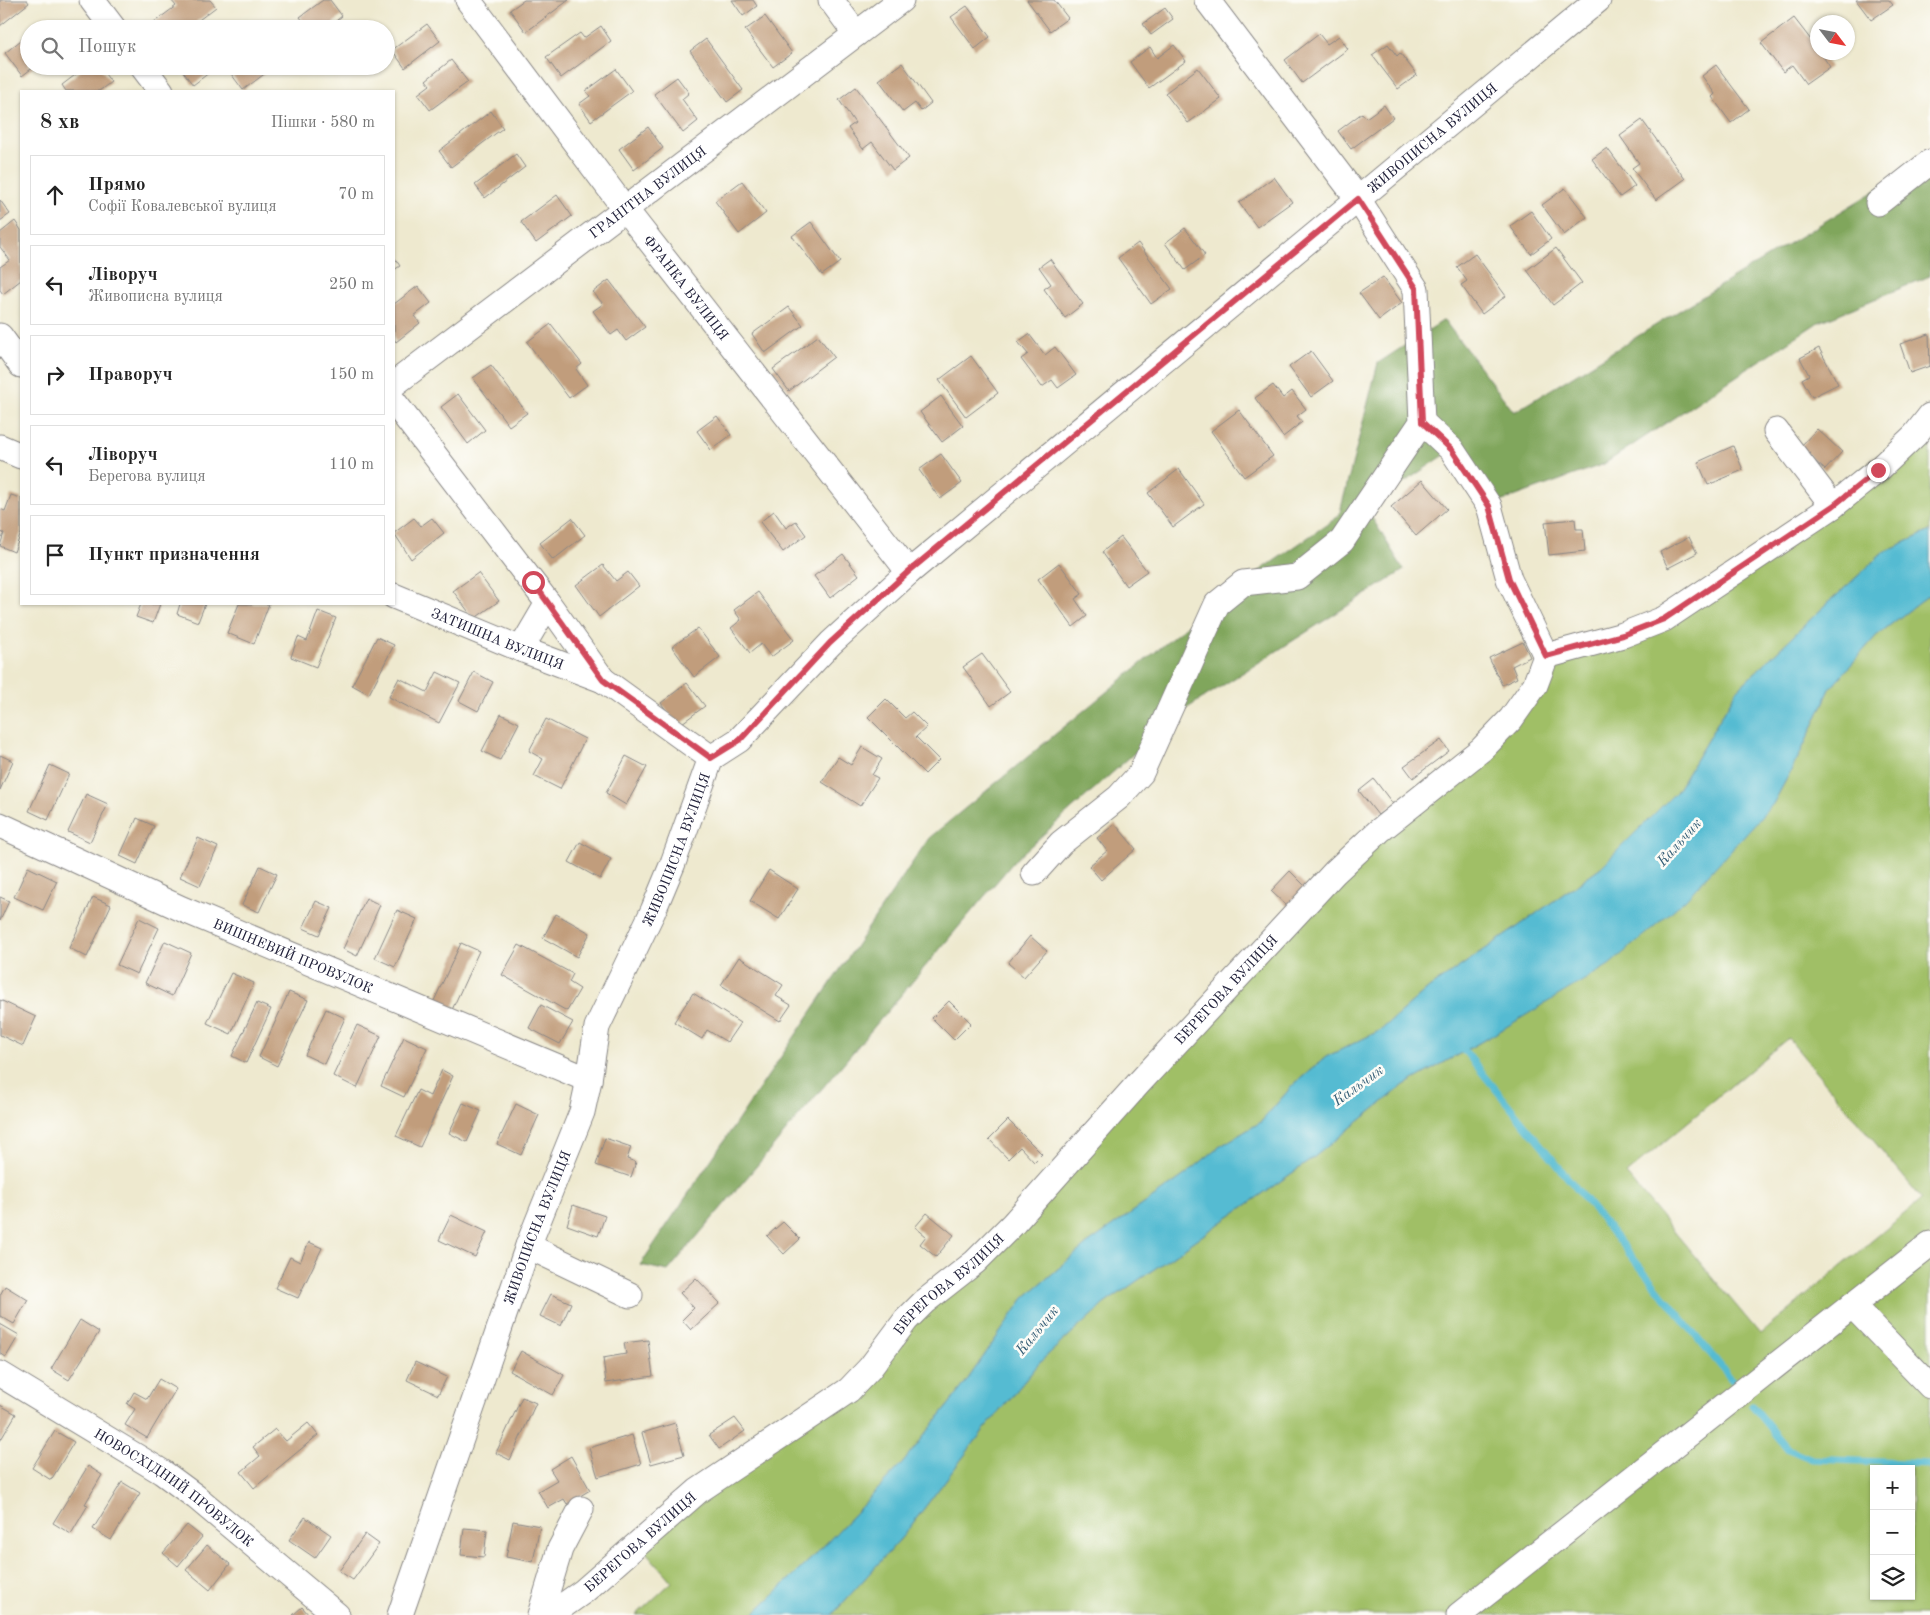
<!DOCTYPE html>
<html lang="uk">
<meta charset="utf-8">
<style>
:root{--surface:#fff;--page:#f6f6f6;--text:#222;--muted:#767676;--line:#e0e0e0}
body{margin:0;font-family:"Old Standard TT",serif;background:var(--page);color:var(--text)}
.controls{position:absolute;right:15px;bottom:15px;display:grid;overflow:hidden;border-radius:0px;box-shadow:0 1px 4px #0004}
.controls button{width:45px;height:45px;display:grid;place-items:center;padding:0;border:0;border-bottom:1px solid var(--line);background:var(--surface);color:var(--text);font:25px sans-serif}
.compass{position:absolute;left:1810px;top:15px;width:45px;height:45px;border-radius:50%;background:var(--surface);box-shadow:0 1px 4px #0004;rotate:122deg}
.stop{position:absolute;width:15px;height:15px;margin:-11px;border:4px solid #d1495b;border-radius:50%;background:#fff}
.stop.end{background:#d1495b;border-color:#fff;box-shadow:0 1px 5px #0008}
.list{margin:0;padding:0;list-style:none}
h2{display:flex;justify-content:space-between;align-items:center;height:65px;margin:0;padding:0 20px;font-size:21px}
h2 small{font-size:16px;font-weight:400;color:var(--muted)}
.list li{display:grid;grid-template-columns:32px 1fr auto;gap:15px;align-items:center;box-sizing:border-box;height:80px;margin:0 10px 10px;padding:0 10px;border:1px solid var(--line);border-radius:0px}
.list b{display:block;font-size:19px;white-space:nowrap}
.list p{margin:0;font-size:16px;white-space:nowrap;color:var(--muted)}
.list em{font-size:16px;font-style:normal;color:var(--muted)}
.icon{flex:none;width:28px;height:28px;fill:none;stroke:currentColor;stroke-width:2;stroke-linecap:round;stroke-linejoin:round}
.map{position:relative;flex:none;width:1930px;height:1615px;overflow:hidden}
.search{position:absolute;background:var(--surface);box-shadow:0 1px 4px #0004;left:20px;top:20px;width:375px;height:55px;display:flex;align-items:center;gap:12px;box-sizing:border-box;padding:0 18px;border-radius:28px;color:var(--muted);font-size:19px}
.panel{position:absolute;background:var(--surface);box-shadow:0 1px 4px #0004;left:20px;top:90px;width:375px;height:515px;border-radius:0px}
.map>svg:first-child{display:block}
.green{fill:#a0bf66;stroke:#617050;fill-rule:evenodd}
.forest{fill:#80a65b;stroke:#51644b}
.water{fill:#54bbd2;stroke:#3b6e86}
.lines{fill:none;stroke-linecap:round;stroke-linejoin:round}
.stream{stroke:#54bbd2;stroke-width:7}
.building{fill:#c19d7c}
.minor-casing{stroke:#888685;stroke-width:27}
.minor{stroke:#fff;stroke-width:25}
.route{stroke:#d1495b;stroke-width:6}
.labels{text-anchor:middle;stroke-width:5;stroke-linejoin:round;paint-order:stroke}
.street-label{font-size:14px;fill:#22223b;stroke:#fdfcf7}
.water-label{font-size:15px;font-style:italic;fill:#365f77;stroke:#fdfcf7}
</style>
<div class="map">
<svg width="1930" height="1615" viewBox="0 0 1930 1615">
<rect width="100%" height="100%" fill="#fdfcf7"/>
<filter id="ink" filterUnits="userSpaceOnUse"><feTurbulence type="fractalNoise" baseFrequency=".02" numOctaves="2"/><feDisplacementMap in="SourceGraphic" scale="10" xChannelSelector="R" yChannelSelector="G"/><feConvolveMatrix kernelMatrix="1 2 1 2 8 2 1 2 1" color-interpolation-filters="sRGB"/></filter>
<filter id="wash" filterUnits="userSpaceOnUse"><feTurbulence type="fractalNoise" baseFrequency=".0096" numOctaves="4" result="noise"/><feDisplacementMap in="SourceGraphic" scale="20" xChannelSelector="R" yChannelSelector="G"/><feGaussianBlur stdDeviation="1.12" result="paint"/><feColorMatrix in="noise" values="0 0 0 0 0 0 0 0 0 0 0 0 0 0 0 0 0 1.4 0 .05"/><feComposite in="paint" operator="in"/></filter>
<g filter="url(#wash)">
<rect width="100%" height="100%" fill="#eee9cf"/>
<path class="green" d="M1930 416V531L1884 552 1814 616 1737 690 1677 791 1601 867 1516 928 1429 988 1381 1030 1326 1057 1293 1085 1261 1122 1219 1147 1185 1175 1087 1244 1024 1298 961 1389 902 1464 816 1554 752 1615H636L672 1582 638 1543 849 1390 1335 872 1482 749 1546 656 1664 619Z
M1930 594V1615H832L903 1536 983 1431 1042 1360 1104 1304 1308 1162 1404 1085 1493 1035 1773 804 1800 754 1830 689 1876 636ZM1788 1038 1922 1199 1760 1334 1626 1174ZM1874 1469H1911V1596H1874Z"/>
<path class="forest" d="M1930 157V276L1817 323 1604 464 1489 506 1452 450 1366 508 1404 570 1178 714 1016 859 668 1271 640 1265 929 838 1222 597 1339 516 1378 363 1444 320 1514 412Z"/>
<path class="water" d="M1930 531V594L1876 636 1830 689 1800 754 1773 804 1685 900 1609 965 1493 1035 1404 1085 1308 1162 1104 1304 1042 1360 983 1431 903 1536 832 1615H752L816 1554 902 1464 961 1389 1024 1298 1087 1244 1185 1175 1219 1147 1261 1122 1293 1085 1326 1057 1381 1030 1429 988 1516 928 1601 867 1677 791 1737 690 1814 616 1884 552Z"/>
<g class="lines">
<path class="stream" d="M1459 1044 1732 1380
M1752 1405 1788 1449 1812 1459 1930 1464"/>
</g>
<g id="blocks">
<path class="building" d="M0 0H27L29 3 0 26Z
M171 0H210L216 7 187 29H157L153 23 176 6Z
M323 0H330L342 16 326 29H309L300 17Z
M524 0H569L526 32 510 10Z
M732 0H753L757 6 743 16Z
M1027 0H1054L1068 18 1050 31Z
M1856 0H1889L1893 5 1871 20Z
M967 6 990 37 975 49 951 17Z
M1165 8 1173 19 1151 35 1143 24Z
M765 16 792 53 773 67 745 30Z
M1794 18 1818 49V52H1820L1830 67 1806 84 1792 65 1783 72 1761 43Z
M61 22 66 29H52Z
M427 24 440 41 405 68 392 50Z
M601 26 611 41 561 78 546 57 580 33 584 38Z
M1319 34 1327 44 1339 36 1348 49 1302 83 1285 60Z
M26 36 29 39V66H35L22 76 5 53Z
M706 39 743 90 727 102 690 51Z
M1388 44 1397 56 1400 53 1417 75 1398 89 1372 55Z
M1174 45 1186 61 1149 88 1130 62 1150 47 1157 58Z
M451 60 468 82 430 110 418 94 430 85 426 80Z
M902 63 931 103 921 111 915 103 903 112 879 80Z
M1716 65 1749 109 1731 123 1712 97 1715 94 1702 76Z
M87 66H99L111 82 99 91H66L62 85Z
M179 66H218L193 85Z
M227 66H275L243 90 226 67Z
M1198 68 1221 99 1188 123 1165 93Z
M616 69 632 91 591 121 579 104 590 96 586 91Z
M677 77 689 93 682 99 698 121 683 133 654 94Z
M856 87 909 158 893 170 872 142 863 149 848 128 855 123 839 100Z
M1384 105 1393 118 1351 149 1338 131 1362 113 1366 118Z
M491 111 503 128 451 167 439 151Z
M1642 120 1685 179 1656 200 1632 168 1639 163 1620 136Z
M648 127 663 148 634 170 619 149Z
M1607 148 1635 186 1620 197 1592 159Z
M516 154 525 167 485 198 475 185Z
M1274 177 1292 202 1257 227 1239 203Z
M742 181 766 213 739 234 715 201Z
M1565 188 1587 217 1564 235 1542 205Z
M557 195 572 216 536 243 521 222Z
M0 200 10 214 0 221Z
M1531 211 1551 239 1531 254 1510 226Z
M15 221 21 230V280L3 294 0 290V267L10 260 0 247V233Z
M811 222 840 262 822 275 792 236Z
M1185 228 1205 255 1185 270 1165 243Z
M1138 243 1172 289 1151 304 1118 258Z
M1556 248 1582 283 1553 305 1527 270Z
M1475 254 1506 296 1482 314 1461 285 1467 281 1457 267Z
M394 257 400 266 394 270Z
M1050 259 1083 304 1065 318 1044 289 1051 284 1039 267Z
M1383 277 1402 303 1379 320 1359 293Z
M609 280 645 327 626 341 618 330 611 335 593 311 603 304 593 292Z
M418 286 431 303 414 316 420 323 396 342 394 339V304Z
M789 307 803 325 765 353 752 334Z
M551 324 582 364 576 369 587 385 569 398 527 342Z
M1029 334 1045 355 1055 347 1076 375 1058 388 1052 380 1042 387 1021 359 1028 354 1018 342Z
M1929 334 1930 366 1910 373 1900 344Z
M818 336 834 357 789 391 773 369Z
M1819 348 1838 384 1812 397 1802 379 1809 375 1800 358Z
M1311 351 1333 381 1311 397 1289 367Z
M971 356 998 393 966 417 939 380Z
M491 365 527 413 509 426 473 378Z
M1273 385 1283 398 1292 391 1306 409 1297 416 1302 422 1283 437 1255 398Z
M458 394 485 430 468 444 441 407Z
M941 396 963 426 942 442 920 412Z
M1239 410 1273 456 1244 477 1211 431Z
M717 416 731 435 711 450 697 431Z
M1817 429 1842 452 1825 470 1800 447Z
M1733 446 1743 470 1708 485 1698 462Z
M941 454 962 483 940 499 919 470Z
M1179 469 1204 504 1173 527 1148 493Z
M1422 480 1447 509 1416 536 1391 507Z
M11 495 21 498V533L14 552 0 546 4 533 0 532V509L5 511Z
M774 511 786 528 796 521 806 535 783 552 760 522Z
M414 518 421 526 432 518 444 533 411 559 394 533Z
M572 518 585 535 553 560 540 543Z
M1575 519 1576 529H1583L1585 551 1549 555 1545 522Z
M1121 537 1147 571 1126 586 1102 552Z
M1689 537 1697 553 1668 568 1660 552Z
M843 554 859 575 830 598 814 576Z
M1059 563 1082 594 1075 599 1087 616 1073 627 1038 579Z
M603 565 616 581 628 572 639 586 599 617 576 585Z
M478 573 499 601 474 619 453 591Z
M758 592 794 640 771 657 761 644 750 653 731 628 741 620 734 610Z
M141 604H160L153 623 136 617Z
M180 604H205L198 622 177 614Z
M239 604H269L254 644 227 633Z
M318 611 336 618 316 667 291 657 298 637 307 641Z
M698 628 720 657 694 677 672 647Z
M377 637 394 645 369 694 352 685Z
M1523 642 1530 657 1512 666 1517 678 1502 685 1489 658Z
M982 654 1010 692 991 706 963 667Z
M437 672 460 683 439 723 389 697 399 678 427 692Z
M474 672 493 682 478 711 459 701Z
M687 683 705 706 678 726 661 703Z
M886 699 905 718 912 712 927 727 916 737 939 760 925 774 868 717Z
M501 714 519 723 500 760 482 751Z
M546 719 585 739 560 789 534 776 543 759 529 751Z
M1441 740 1449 751 1413 778 1404 766Z
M862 747 882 759 872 775 878 778 860 806 822 782 838 757 851 765Z
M0 755 13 761 0 790Z
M626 756 647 767 626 805 606 793Z
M50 765 69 774 48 820 29 811Z
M1374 779 1393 804 1378 815 1359 791Z
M86 794 108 804 90 842 68 832Z
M137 818 154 826 137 864 120 856Z
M1115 824 1136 849 1101 880 1089 866 1107 851 1097 838Z
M198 838 218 847 200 886 180 877Z
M580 842 611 859 600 879 569 862Z
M260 866 277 874 259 912 242 905Z
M28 867 57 881 43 910 14 897Z
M769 870 798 889 779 919 750 901Z
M1290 871 1306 887 1288 907 1271 891Z
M0 897 9 901 0 921Z
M93 897 111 905 87 957 69 948Z
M366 898 380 905 357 956 343 949Z
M316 901 332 908 319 935 303 928Z
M397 910 417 919 395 967 375 958Z
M556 914 590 933 577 957 543 938Z
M139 918 159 928 137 974 117 965Z
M1030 936 1047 951 1024 977 1008 963Z
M165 941 191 953 172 996 145 983Z
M461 943 479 951 451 1012 433 1003Z
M519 945 573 974 569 982 580 989 567 1011 502 975Z
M739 957 783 985 776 996 791 1005 780 1021 721 985Z
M231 973 254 983 231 1034 207 1023Z
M289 992 308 1000 277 1066 259 1057Z
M693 993 740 1023 727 1042 707 1030 702 1039 674 1022Z
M0 1000 36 1017 23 1046 0 1035Z
M949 1001 971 1023 954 1040 932 1018Z
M257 1003 271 1009 246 1063 232 1056Z
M541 1005 573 1022 560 1044 529 1028Z
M326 1009 345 1018 324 1064 305 1055Z
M357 1025 381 1036 357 1088 333 1076Z
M404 1037 427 1048 404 1097 381 1086Z
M442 1070 453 1076 420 1147 396 1136 418 1090 430 1096Z
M463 1103 481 1111 467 1142 449 1133Z
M516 1104 539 1115 521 1155 497 1144Z
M1008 1120 1042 1154 1034 1162 1020 1147 1008 1159 989 1139Z
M605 1138 631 1147 627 1159 636 1162 631 1177 596 1165Z
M573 1205 605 1216 598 1236 567 1225Z
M927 1213 954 1235 936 1257 920 1244 926 1236 915 1227Z
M451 1215 487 1232 475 1257 439 1240Z
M783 1222 800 1239 784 1254 767 1236Z
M309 1242 322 1248 298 1298 275 1288 290 1257 300 1262Z
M696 1278 720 1303 691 1330 682 1320 694 1308 680 1293Z
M5 1286 28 1300 14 1324 0 1316V1295Z
M551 1294 571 1303 561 1326 540 1316Z
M80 1320 99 1332 69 1380 51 1369Z
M0 1324 19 1335 6 1357 0 1353Z
M648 1340 653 1376 606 1383 603 1358 626 1354 624 1343Z
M521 1351 564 1375 553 1395 510 1371Z
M415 1362 447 1377 438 1395 407 1380Z
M159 1379 176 1389 147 1438 125 1425 135 1409 127 1404 134 1392 147 1399Z
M522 1397 536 1403 510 1460 496 1453Z
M0 1405 16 1414 0 1441Z
M735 1418 745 1431 719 1449 709 1435Z
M308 1423 318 1435 254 1488 241 1472 260 1456 253 1447 275 1429 286 1441Z
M675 1423 684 1455 651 1464 642 1433Z
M55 1431 74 1442 51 1480 32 1468Z
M632 1435 641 1464 598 1477 589 1448Z
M571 1456 590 1490 567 1504 564 1499 548 1508 538 1491 557 1480 550 1469Z
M88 1466 102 1475 85 1504 88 1505 71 1534 53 1523Z
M122 1482 140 1493 111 1540 93 1529Z
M305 1517 331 1535 315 1558 289 1540Z
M513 1521 540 1526 533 1562 506 1557Z
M187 1525 202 1537 178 1566 163 1553Z
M464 1528 487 1530 484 1557 461 1555Z
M365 1534 379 1544 353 1580 339 1571Z
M207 1545 230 1564 210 1590 186 1570Z
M302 1607 309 1615H293Z"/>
</g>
</g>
<g filter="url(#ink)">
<use href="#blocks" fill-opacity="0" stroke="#888685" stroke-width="1"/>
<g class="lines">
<defs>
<g id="minor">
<path d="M92 0 114 29"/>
<path id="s1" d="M468 0 625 209 909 572"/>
<path d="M831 0 856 34"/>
<path d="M142 66 161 91"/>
<path d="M1878 203 1930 162"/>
<path d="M0 336 21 365"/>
<path id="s2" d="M394 384 901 0"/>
<path d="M394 402 548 603"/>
<path d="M1422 422 1452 450 1489 506 1509 579 1546 656"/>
<path d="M1776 431 1833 506"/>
<path d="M0 447 21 456"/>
<path id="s3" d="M394 596 521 649 603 680"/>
<path d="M521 649 548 603 603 680 711 758"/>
<path d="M1546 656 1623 635 1664 619 1833 506 1878 470 1915 435 1930 416"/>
<path id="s4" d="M0 825 182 909 589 1080"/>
<path d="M1034 873 1061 843 1119 797 1141 773 1217 604 1243 583 1297 577 1342 541 1422 422 1416 289 1358 199 1207 0"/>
<path d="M528 1246 630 1295"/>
<path d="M1852 1305 1930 1386"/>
<path id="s5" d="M0 1374 162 1472 196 1497 337 1615"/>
<path id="s6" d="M400 1615 528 1246 582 1112 589 1080 597 1027 653 911 673 863 711 758 739 740 831 643 909 572 1598 0"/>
<path d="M540 1615 560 1549 581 1509"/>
<path id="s7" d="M550 1615 584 1591 698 1491 849 1390 870 1368 906 1320 924 1302 975 1262 1013 1224 1138 1084 1335 872 1379 831 1482 749 1511 719 1535 685 1546 656"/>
<path d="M1459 1615 1930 1244"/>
</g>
</defs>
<use href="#minor" class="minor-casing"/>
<use href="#minor" class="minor"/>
</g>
</g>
<g class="lines" filter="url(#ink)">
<path class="route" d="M533 582 603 680 711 758 740 740 830 643 908 572 1358 199 1416 288 1422 422 1452 450 1489 506 1509 579 1546 656 1623 635 1664 619 1833 506 1878 470"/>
</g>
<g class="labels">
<g class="street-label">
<text dy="5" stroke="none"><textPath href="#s6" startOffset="1866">ЖИВОПИСНА ВУЛИЦЯ</textPath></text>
<text dy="5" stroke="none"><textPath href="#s2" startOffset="318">ГРАНІТНА ВУЛИЦЯ</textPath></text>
<text dy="5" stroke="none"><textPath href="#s1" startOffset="361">ФРАНКА ВУЛИЦЯ</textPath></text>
<text dy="5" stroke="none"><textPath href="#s3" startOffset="112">ЗАТИШНА ВУЛИЦЯ</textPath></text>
<text dy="5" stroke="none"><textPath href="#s6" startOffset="816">ЖИВОПИСНА ВУЛИЦЯ</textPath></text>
<text dy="5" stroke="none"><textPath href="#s4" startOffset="321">ВИШНЕВИЙ ПРОВУЛОК</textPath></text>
<text dy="5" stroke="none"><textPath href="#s7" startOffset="926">БЕРЕГОВА ВУЛИЦЯ</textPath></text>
<text dy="5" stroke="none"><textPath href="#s6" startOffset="411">ЖИВОПИСНА ВУЛИЦЯ</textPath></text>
<text dy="5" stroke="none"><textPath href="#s7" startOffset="521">БЕРЕГОВА ВУЛИЦЯ</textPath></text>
<text dy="5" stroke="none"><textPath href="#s5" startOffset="208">НОВОСХІДНИЙ ПРОВУЛОК</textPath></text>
<text dy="5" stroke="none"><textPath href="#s7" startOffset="116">БЕРЕГОВА ВУЛИЦЯ</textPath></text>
</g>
<g class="water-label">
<text transform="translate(1679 842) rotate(-48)" y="5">Кальчик</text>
<text transform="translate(1358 1085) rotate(-36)" y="5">Кальчик</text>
<text transform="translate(1037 1330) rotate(-51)" y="5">Кальчик</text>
</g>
</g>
</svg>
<div class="controls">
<button>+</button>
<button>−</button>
<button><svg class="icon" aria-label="layers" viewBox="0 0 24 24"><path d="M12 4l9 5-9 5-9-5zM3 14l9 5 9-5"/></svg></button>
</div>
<svg class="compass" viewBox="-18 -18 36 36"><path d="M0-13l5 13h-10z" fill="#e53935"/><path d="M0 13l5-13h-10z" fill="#767676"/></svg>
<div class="stop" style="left:533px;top:582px"></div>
<div class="stop end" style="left:1878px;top:470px"></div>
<div class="search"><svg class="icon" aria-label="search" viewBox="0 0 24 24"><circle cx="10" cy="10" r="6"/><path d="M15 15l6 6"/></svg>Пошук</div>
<section class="panel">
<h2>8 хв<small>Пішки · 580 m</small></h2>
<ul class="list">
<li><svg class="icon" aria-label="ahead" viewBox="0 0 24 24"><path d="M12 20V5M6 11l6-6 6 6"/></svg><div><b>Прямо</b><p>Софії Ковалевської вулиця</p></div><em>70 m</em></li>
<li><svg class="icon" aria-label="left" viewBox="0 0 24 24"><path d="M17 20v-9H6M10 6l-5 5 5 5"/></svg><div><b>Ліворуч</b><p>Живописна вулиця</p></div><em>250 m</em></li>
<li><svg class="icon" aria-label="right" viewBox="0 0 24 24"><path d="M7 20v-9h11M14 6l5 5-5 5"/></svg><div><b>Праворуч</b></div><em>150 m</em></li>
<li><svg class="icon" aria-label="left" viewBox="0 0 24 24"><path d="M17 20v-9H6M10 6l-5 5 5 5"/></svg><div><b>Ліворуч</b><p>Берегова вулиця</p></div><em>110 m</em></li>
<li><svg class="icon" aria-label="arrive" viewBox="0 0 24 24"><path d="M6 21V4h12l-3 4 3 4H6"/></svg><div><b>Пункт призначення</b></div></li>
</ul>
</section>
</div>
